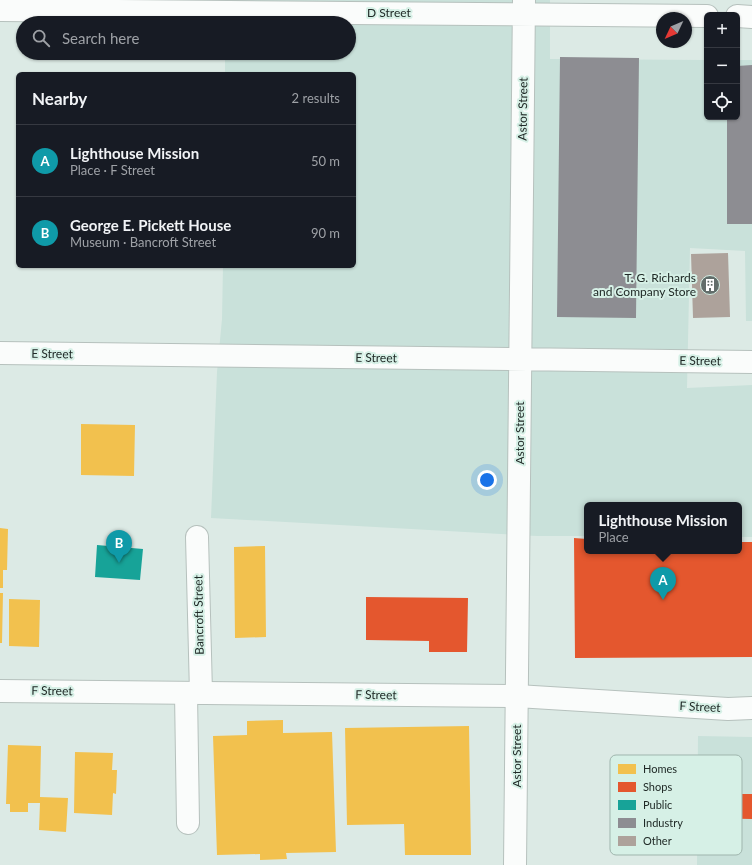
<!DOCTYPE html>
<meta charset="utf-8">
<style>
:root{--surface:#171b24;--page:#20242c;--text:#f1f3f6;--muted:#9ea1a6;--line:#363941;--accent:#d93025}
body{margin:0;font-family:Lato,sans-serif;background:var(--page);color:var(--text)}
.controls{position:absolute;right:12px;top:12px;display:grid;overflow:hidden;border-radius:6px;box-shadow:0 1px 3px #0004}
.controls button{width:36px;height:36px;display:grid;place-items:center;padding:0;border:0;border-bottom:1px solid var(--line);background:var(--surface);color:var(--text);font:20px sans-serif}
.compass{position:absolute;left:656px;top:12px;width:36px;height:36px;border-radius:50%;background:var(--surface);box-shadow:0 1px 3px #0004;rotate:226deg}
.you{position:absolute;left:487px;top:480px;width:14px;height:14px;margin:-10px;border:3px solid #fff;border-radius:50%;background:#1a73e8;box-shadow:0 0 0 6px #1a73e833}
.badge{display:grid;place-items:center;width:26px;height:26px;border-radius:50%;background:var(--accent);color:#fff;font-size:13px;font-weight:700}
.pin{position:absolute;translate:-50% -33px;filter:drop-shadow(0 1px 2px #0008)}
.pin::after{content:'';position:absolute;top:21px;width:14px;height:12px;background:inherit;clip-path:polygon(0 0,100% 0,50% 100%)}
.popup{position:absolute;left:584px;top:502px;width:158px;height:52px;box-sizing:border-box;display:grid;place-content:center;border-radius:6px;background:var(--surface);filter:drop-shadow(0 1px 3px #0005);font-size:13px;white-space:nowrap;color:var(--muted)}
.popup b{font-size:15px;color:var(--text)}
.popup::after{content:'';position:absolute;left:50%;top:100%;margin-left:-8px;border:8px solid transparent;border-top-color:var(--surface)}
.list{margin:0;padding:0;list-style:none}
h2{display:flex;justify-content:space-between;align-items:center;height:52px;margin:0;padding:0 16px;font-size:17px}
h2 small{font-size:13px;font-weight:400;color:var(--muted)}
.list li{display:grid;grid-template-columns:26px 1fr auto;gap:12px;align-items:center;box-sizing:border-box;height:72px;padding:0 16px;border-top:1px solid var(--line)}
.list b{display:block;font-size:15px;white-space:nowrap}
.list p{margin:0;font-size:13px;white-space:nowrap;color:var(--muted)}
.list em{font-size:13px;font-style:normal;color:var(--muted)}
.icon{flex:none;width:22px;height:22px;fill:none;stroke:currentColor;stroke-width:2;stroke-linecap:round;stroke-linejoin:round}
.map{position:relative;flex:none;width:752px;height:865px;overflow:hidden}
.search{position:absolute;background:var(--surface);box-shadow:0 1px 3px #0004;left:16px;top:16px;width:340px;height:44px;display:flex;align-items:center;gap:10px;box-sizing:border-box;padding:0 14px;border-radius:22px;color:var(--muted);font-size:15px}
.panel{position:absolute;background:var(--surface);box-shadow:0 1px 3px #0004;left:16px;top:72px;width:340px;height:196px;border-radius:6px}
.map>svg:first-child{display:block}
.built{fill:#c9e1da}
.homes{fill:#f2c14e}
.shops{fill:#e4572e}
.public{fill:#17a398}
.industry{fill:#8d8d92}
.building{fill:#ada29b}
.lines{fill:none;stroke-linecap:round;stroke-linejoin:round}
.minor-casing{stroke:#b6c1bd;stroke-width:24}
.tertiary-casing{stroke:#b6c1bd;stroke-width:24}
.minor{stroke:#fafcfb;stroke-width:22}
.tertiary{stroke:#fafcfb;stroke-width:22}
.labels{text-anchor:middle;stroke-width:4;stroke-linejoin:round;paint-order:stroke}
.street-label{font-size:12px;fill:#202a27;stroke:#d6f0e6}
.poi-label{font-size:12px;fill:#202a27;stroke:#d6f0e6;text-anchor:end}
.key{fill:#d6f0e6;stroke:#9fb5ad;stroke-width:1}
.key-label{font-size:11px;fill:#202a27}
</style>
<div class="map">
<svg width="752" height="865" viewBox="0 0 752 865">
<rect width="100%" height="100%" fill="#dceae5"/>
<path class="built" d="M226 0H550V59L707 60V117H737V60H752V321H746L745 251 690 248 687 388 752 385V537H739V505H587V536H537L211 518 217 372 222 319 223 266H354V74H225V53H349V23H225Z
M698 736 752 737V865H697Z"/>
<path class="homes" d="M81 424 135 425 134 476 81 475Z
M0 528 8 529 7 570H3V588H0Z
M265 546 266 637 235 638 234 547Z
M0 593H3L2 643H0Z
M9 599 40 600 39 647 9 646Z
M283 720V733L332 732 336 852 286 853 287 859 260 860V854L217 855 213 736 247 735V721Z
M469 726 471 855H405L404 824 347 825 345 728Z
M8 745 41 746 40 797 68 798 66 832 39 830 40 803H28V812H10V804H6Z
M75 752 113 753 112 770H117L116 794 113 793 112 815 74 813Z"/>
<path class="shops" d="M574 538 587 539V551H739V542H752V657L575 658Z
M366 597 468 598 467 652H429V641L366 640Z
M701 794H752V819L701 818Z"/>
<path class="public" d="M97 545 143 549 140 580 95 577Z"/>
<path class="industry" d="M560 57 639 58 636 318 557 317Z
M752 65V224H727V117H737V66Z"/>
<path class="building" d="M728 253 730 317 693 318 691 254Z"/>
<g class="lines">
<defs>
<path id="minor" d="M0 10 707 16
M737 16 752 17
M0 353 752 362
M197 537 201 693
M186 693 188 823
M515 865 524 0"/>
<path id="tertiary" d="M0 691 517 696 728 709 752 708"/>
</defs>
<use href="#minor" class="minor-casing"/>
<use href="#tertiary" class="tertiary-casing"/>
<use href="#minor" class="minor"/>
<use href="#tertiary" class="tertiary"/>
</g>
<defs>
<symbol id="building-disc" viewBox="-11 -11 22 22"><circle r="9.5" fill="#626d6a" stroke="#d6f0e6"/><path d="M-4-6H4V6H1V3H-1V6H-4ZM-2.5-4.3h1.7v1.8h-1.7ZM.8-4.3h1.7v1.8H.8ZM-2.5-1h1.7V.8h-1.7ZM.8-1h1.7V.8H.8Z" fill="#fff"/></symbol>
</defs>
<g fill-rule="evenodd">
<use href="#building-disc" x="699" y="274" width="22" height="22"/>
</g>
<g class="labels">
<g class="street-label">
<text x="389" y="17">D Street</text>
<text transform="translate(523 109) rotate(-89)" y="4">Astor Street</text>
<text transform="translate(52 354) rotate(1)" y="4">E Street</text>
<text transform="translate(376 358) rotate(1)" y="4">E Street</text>
<text transform="translate(700 361) rotate(1)" y="4">E Street</text>
<text transform="translate(520 433) rotate(-90)" y="4">Astor Street</text>
<text transform="translate(199 615) rotate(-91)" y="4">Bancroft Street</text>
<text transform="translate(52 691) rotate(1)" y="4">F Street</text>
<text transform="translate(376 695) rotate(1)" y="4">F Street</text>
<text transform="translate(700 707) rotate(3)" y="4">F Street</text>
<text transform="translate(517 756) rotate(-90)" y="4">Astor Street</text>
</g>
<g class="poi-label">
<text x="696" y="282">T. G. Richards<tspan x="696" dy="14">and Company Store</tspan></text>
</g>
</g>
<rect x="610" y="755" width="132" height="100" rx="6" class="key"/>
<rect x="618" y="764" width="18" height="10" fill="#f2c14e"/>
<rect x="618" y="782" width="18" height="10" fill="#e4572e"/>
<rect x="618" y="800" width="18" height="10" fill="#17a398"/>
<rect x="618" y="818" width="18" height="10" fill="#8d8d92"/>
<rect x="618" y="836" width="18" height="10" fill="#ada29b"/>
<g class="key-label">
<text x="643" y="773">Homes</text>
<text x="643" y="791">Shops</text>
<text x="643" y="809">Public</text>
<text x="643" y="827">Industry</text>
<text x="643" y="845">Other</text>
</g>
</svg>
<div class="controls">
<button>+</button>
<button>−</button>
<button><svg class="icon" aria-label="locate" viewBox="0 0 24 24"><circle cx="12" cy="12" r="6"/><path d="M12 2v4M12 18v4M2 12h4M18 12h4"/></svg></button>
</div>
<svg class="compass" viewBox="-18 -18 36 36"><path d="M0-13l5 13h-10z" fill="#e53935"/><path d="M0 13l5-13h-10z" fill="#9ea1a6"/></svg>
<div class="you"></div>
<div class="pin badge" style="left:663px;top:600px;background:#0f9aa8">A</div>
<div class="popup"><b>Lighthouse Mission</b>Place</div>
<div class="pin badge" style="left:119px;top:563px;background:#0f9aa8">B</div>
<div class="search"><svg class="icon" aria-label="search" viewBox="0 0 24 24"><circle cx="10" cy="10" r="6"/><path d="M15 15l6 6"/></svg>Search here</div>
<section class="panel">
<h2>Nearby<small>2 results</small></h2>
<ul class="list">
<li><span class="badge" style="background:#0f9aa8">A</span><div><b>Lighthouse Mission</b><p>Place · F Street</p></div><em>50 m</em></li>
<li><span class="badge" style="background:#0f9aa8">B</span><div><b>George E. Pickett House</b><p>Museum · Bancroft Street</p></div><em>90 m</em></li>
</ul>
</section>
</div>
